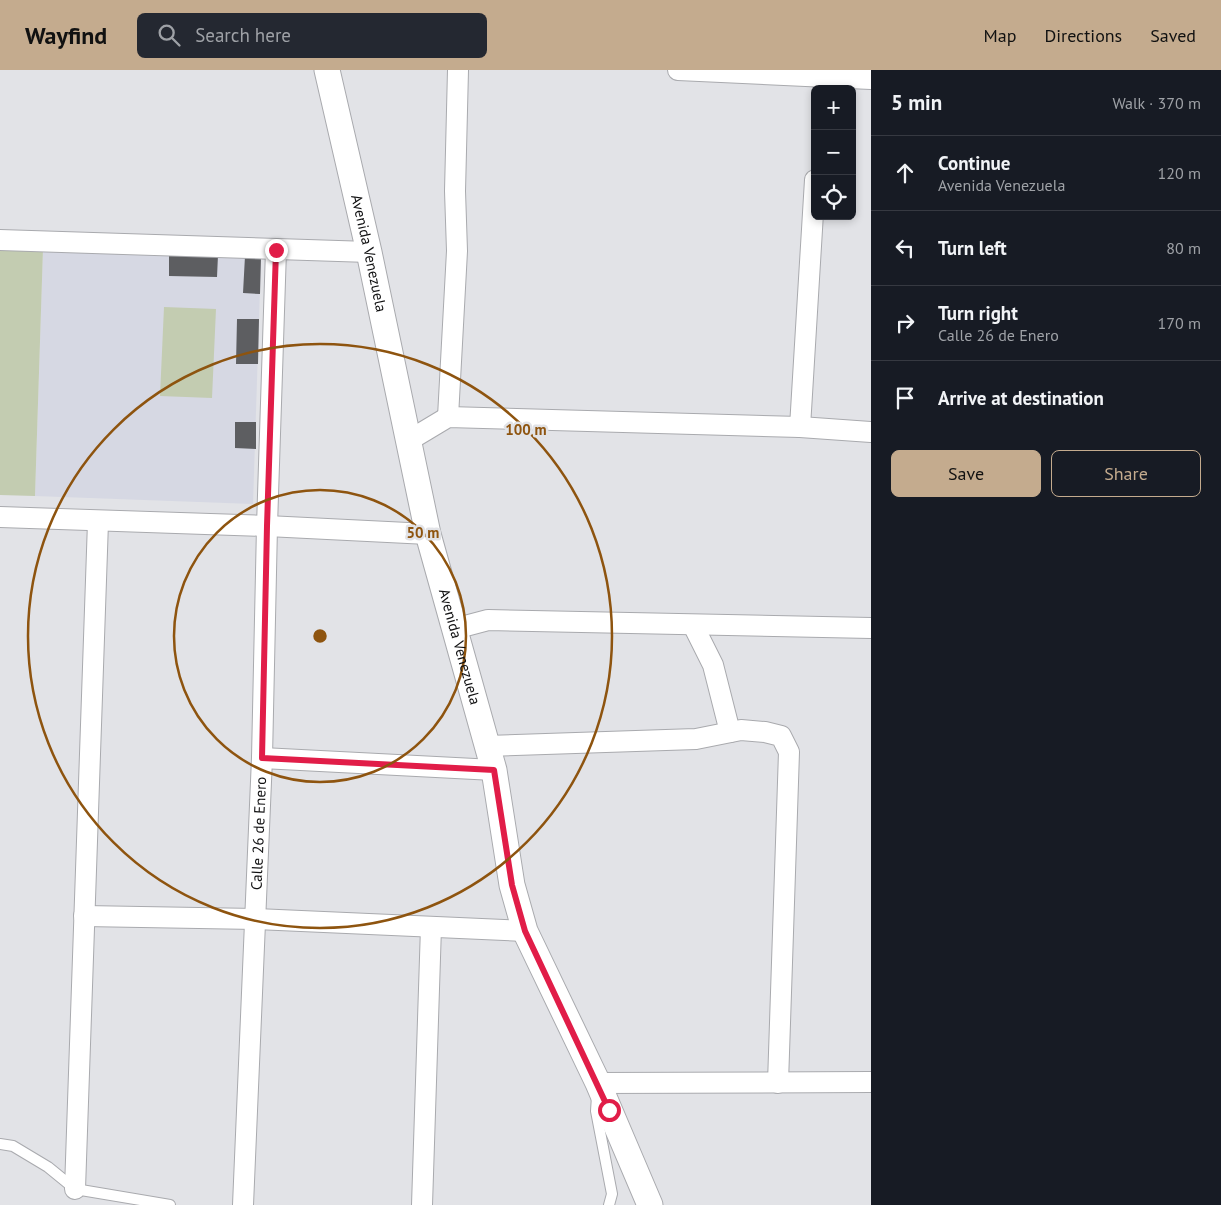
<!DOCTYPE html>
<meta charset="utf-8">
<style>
:root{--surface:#171b24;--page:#242831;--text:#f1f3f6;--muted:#9ea1a6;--line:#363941;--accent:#c4ab8e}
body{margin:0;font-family:"PT Sans",sans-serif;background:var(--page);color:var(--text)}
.controls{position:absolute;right:15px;top:15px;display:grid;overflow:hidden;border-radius:8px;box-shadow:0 2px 8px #0003}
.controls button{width:45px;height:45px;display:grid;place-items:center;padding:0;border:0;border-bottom:1px solid var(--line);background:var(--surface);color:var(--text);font:25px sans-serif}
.stop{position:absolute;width:15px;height:15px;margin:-11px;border:4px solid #e11d48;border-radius:50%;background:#fff}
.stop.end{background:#e11d48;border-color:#fff;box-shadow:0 1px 5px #0008}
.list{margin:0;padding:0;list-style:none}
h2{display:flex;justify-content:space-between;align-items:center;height:65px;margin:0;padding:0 20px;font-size:21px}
h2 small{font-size:16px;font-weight:400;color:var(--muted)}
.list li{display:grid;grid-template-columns:32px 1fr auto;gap:15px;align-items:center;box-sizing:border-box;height:75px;padding:0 20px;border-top:1px solid var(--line)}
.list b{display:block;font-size:19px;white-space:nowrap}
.list p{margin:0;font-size:16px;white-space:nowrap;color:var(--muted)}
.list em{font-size:16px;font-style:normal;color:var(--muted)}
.actions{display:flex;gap:10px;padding:15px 20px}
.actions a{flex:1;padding:11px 0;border:1px solid var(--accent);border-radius:8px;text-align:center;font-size:18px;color:var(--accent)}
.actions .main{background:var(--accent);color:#111}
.icon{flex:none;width:28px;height:28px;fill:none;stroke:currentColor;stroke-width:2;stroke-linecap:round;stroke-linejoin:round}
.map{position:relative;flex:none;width:871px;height:1135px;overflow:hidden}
header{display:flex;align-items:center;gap:30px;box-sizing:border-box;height:70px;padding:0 25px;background:var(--accent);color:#111}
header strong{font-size:24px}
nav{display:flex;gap:28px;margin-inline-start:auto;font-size:18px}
.search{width:350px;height:45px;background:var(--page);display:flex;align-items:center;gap:12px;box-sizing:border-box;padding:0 18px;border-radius:8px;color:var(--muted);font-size:19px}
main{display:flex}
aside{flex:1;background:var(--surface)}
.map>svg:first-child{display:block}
.built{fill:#d6d8e3}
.green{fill:#c3ccb1}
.building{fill:#5d5e61}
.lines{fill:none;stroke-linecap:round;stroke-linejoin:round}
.service-casing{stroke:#a9aaae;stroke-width:12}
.minor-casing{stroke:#a9aaae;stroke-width:22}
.tertiary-casing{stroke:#a9aaae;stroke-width:27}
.service{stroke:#fff;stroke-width:10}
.minor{stroke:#fff;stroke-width:20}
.tertiary{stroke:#fff;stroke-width:25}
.route{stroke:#e11d48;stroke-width:6}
.ring{fill:none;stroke:#8e540f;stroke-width:2.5}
.labels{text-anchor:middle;stroke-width:5;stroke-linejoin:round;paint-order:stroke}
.street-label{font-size:15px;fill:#101011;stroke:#e2e3e7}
.centre{fill:#8e540f;stroke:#e2e3e7;stroke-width:2.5}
.ring-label{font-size:15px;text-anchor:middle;font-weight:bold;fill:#8e540f;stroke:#e2e3e7;stroke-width:5;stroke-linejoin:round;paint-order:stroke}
</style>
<header>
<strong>Wayfind</strong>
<div class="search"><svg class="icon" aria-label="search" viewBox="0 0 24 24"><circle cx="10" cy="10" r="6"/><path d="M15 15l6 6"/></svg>Search here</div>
<nav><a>Map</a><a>Directions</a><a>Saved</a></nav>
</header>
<main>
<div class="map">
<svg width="871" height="1135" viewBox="0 0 871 1135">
<rect width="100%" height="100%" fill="#e2e3e7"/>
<path class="built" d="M43 179 261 187 253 434 35 426Z"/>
<path class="green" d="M0 178 43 179 35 426 0 425Z
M164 237 216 239 212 328 160 326Z"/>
<path class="building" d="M169 184 218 185 217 207 169 206Z
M245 186 261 187 260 224 243 223Z
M237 249H259L258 294H236Z
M235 352H256V379L235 378Z"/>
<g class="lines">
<defs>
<path id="service" d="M597 1026 596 1041 612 1124 609 1135
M0 1074 13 1076 48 1097 75 1119 170 1135"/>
<g id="minor">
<path d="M678 0 871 9"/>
<path d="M0 170 369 182"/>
<path d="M448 347 457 181 455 121 458 0"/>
<path d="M800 357 815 110"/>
<path d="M408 371 448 347 800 357 871 362"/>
<path d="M0 447 267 456 428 464"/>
<path d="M693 555 713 595 730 662"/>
<path d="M454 559 488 550 871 558"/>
<path d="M487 676 696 669 741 660 765 662 781 666 789 682 778 1013"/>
<path d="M262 688 494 700"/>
<path d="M84 846 256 849 525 861"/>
<path d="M598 1013 871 1012"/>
<path d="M75 1119 98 452"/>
<path id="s1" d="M243 1135 262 688 267 456 276 180"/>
<path d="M422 1135 431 857"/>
</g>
<g id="tertiary">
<path id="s2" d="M327 0 369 182 428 464 494 700 512 815 525 861 598 1013 650 1135"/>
</g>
</defs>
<use href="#service" class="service-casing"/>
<use href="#minor" class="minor-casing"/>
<use href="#tertiary" class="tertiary-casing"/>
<use href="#service" class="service"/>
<use href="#minor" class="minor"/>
<use href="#tertiary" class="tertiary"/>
</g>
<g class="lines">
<path class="route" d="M276 180 267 456 262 688 494 700 512 815 525 861 609 1040"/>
</g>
<g class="ring">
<circle cx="320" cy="566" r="146"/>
<circle cx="320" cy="566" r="292"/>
</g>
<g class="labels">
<g class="street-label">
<text dy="5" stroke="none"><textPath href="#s2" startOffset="188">Avenida Venezuela</textPath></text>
<text dy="5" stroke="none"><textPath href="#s2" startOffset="592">Avenida Venezuela</textPath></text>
<text dy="5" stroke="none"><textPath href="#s1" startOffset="372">Calle 26 de Enero</textPath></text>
</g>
</g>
<circle cx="320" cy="566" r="8" class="centre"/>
<g class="ring-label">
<text x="526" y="365">100 m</text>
<text x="423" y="468">50 m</text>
</g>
</svg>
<div class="controls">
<button>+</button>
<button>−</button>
<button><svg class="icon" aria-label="locate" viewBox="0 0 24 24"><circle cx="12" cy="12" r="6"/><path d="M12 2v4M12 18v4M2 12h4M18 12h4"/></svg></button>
</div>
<div class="stop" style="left:609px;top:1040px"></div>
<div class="stop end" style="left:276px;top:180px"></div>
</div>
<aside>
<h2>5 min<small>Walk · 370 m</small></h2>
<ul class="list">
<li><svg class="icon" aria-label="ahead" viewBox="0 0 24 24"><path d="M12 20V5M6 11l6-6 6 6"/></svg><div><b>Continue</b><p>Avenida Venezuela</p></div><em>120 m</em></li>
<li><svg class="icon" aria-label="left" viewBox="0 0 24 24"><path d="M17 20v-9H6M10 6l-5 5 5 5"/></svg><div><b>Turn left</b></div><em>80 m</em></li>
<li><svg class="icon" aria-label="right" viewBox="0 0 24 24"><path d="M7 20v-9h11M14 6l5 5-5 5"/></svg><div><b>Turn right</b><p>Calle 26 de Enero</p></div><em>170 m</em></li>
<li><svg class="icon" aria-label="arrive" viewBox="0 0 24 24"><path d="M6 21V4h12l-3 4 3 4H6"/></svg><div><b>Arrive at destination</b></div></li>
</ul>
<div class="actions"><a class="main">Save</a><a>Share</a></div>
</aside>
</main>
